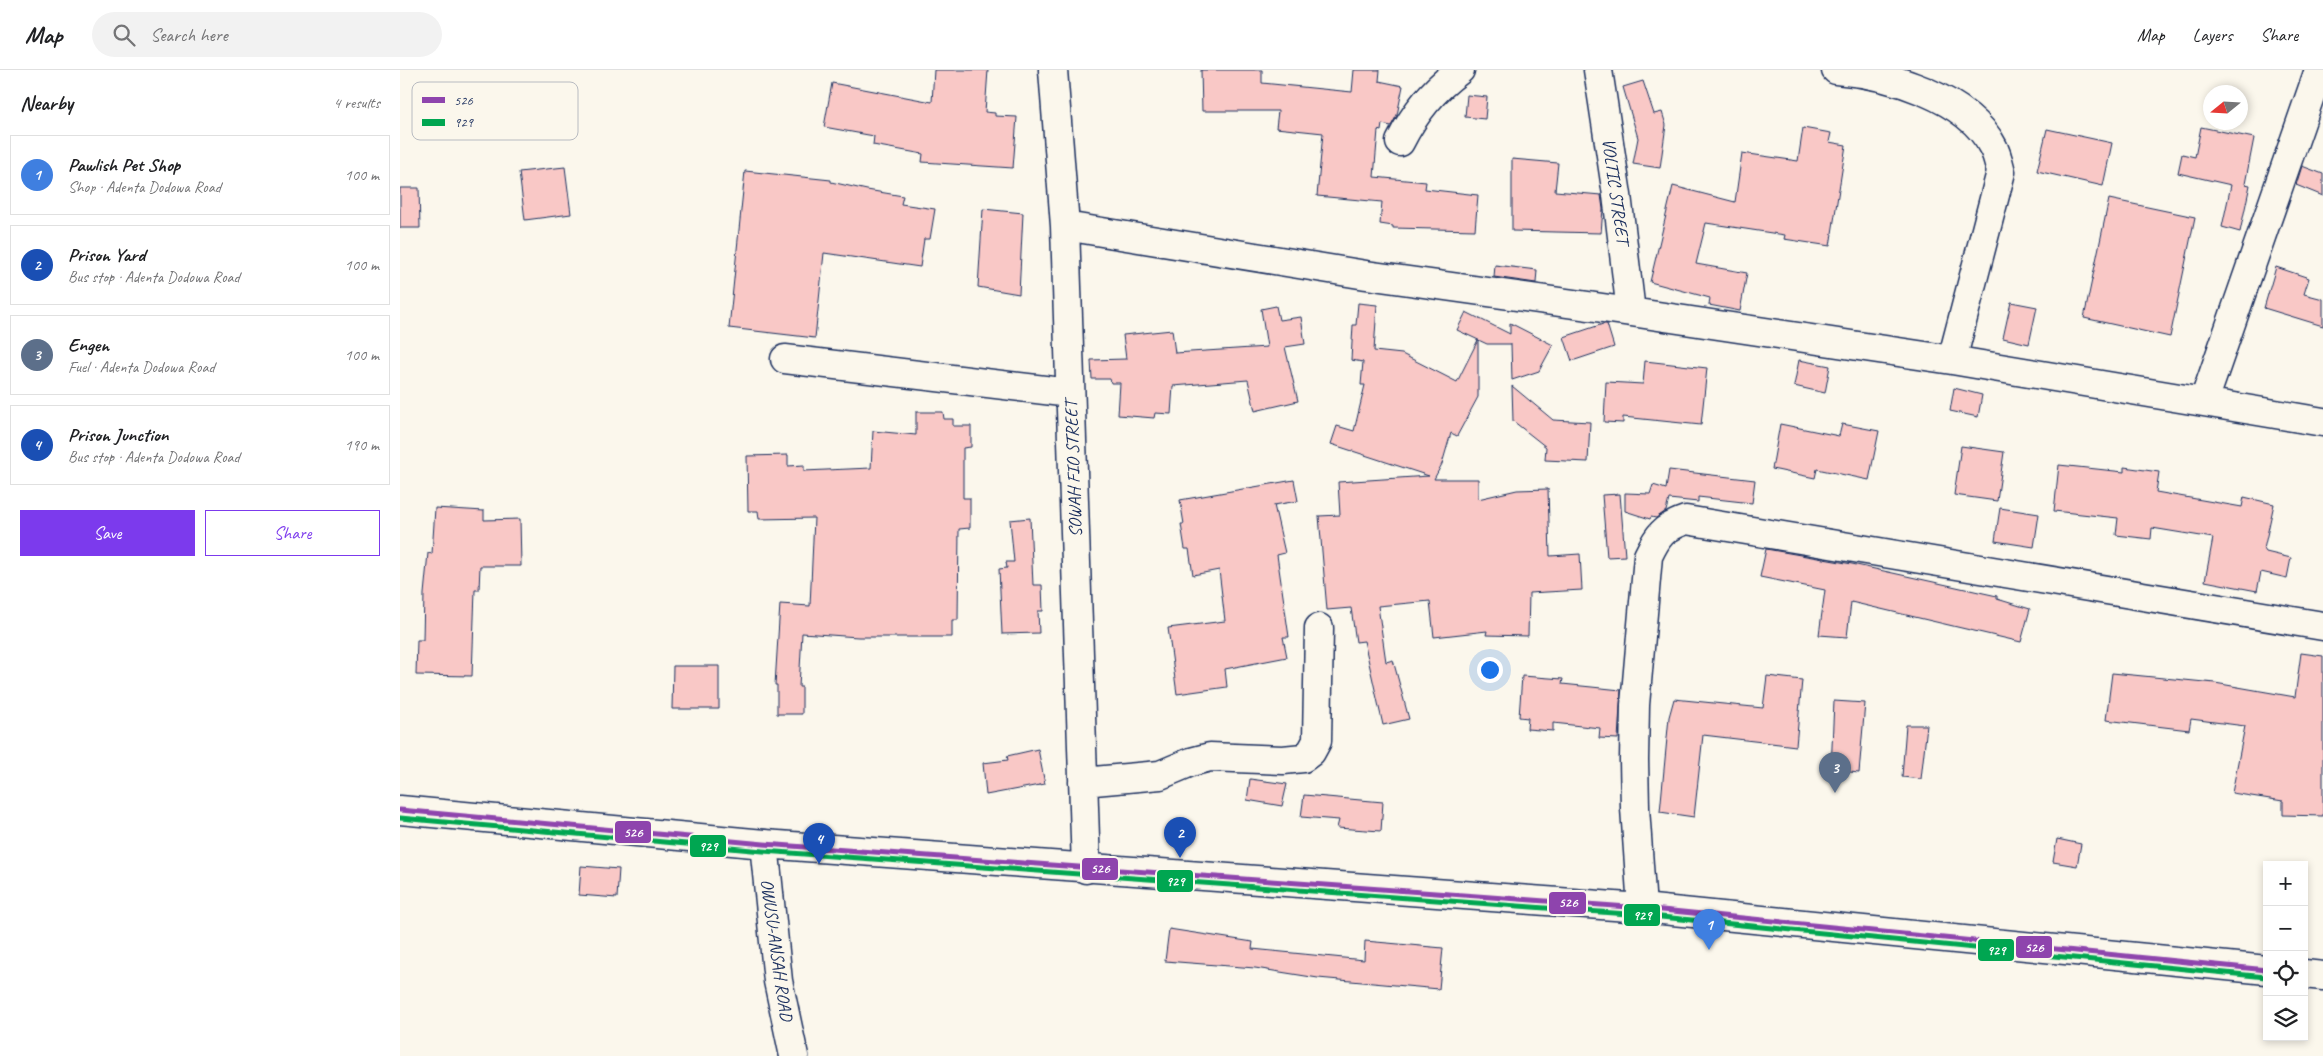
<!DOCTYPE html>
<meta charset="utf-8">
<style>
:root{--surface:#fff;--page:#f2f2f2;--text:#202124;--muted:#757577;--line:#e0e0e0;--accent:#7c3aed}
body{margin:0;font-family:Caveat,sans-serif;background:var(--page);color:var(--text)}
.controls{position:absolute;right:15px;bottom:15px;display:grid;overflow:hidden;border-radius:0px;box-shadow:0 2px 8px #0003}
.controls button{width:45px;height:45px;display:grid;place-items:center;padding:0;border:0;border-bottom:1px solid var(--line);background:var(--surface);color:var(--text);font:25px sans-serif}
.compass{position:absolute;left:1803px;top:15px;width:45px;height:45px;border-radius:50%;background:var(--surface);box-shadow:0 2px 8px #0003;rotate:252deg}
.you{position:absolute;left:1089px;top:599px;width:18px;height:18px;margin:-12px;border:4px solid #fff;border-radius:50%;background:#1a73e8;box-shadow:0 0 0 8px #1a73e833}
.badge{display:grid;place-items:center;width:32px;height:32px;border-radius:50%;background:var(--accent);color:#fff;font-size:16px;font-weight:700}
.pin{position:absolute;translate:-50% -41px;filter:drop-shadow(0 1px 2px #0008)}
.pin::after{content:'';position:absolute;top:26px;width:18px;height:15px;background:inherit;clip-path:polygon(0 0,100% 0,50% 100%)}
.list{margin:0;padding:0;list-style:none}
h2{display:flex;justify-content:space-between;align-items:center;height:65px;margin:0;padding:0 20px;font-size:21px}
h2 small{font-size:16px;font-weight:400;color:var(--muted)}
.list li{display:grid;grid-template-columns:32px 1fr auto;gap:15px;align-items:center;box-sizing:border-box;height:80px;margin:0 10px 10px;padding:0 10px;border:1px solid var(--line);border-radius:0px}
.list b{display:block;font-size:19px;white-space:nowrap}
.list p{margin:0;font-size:16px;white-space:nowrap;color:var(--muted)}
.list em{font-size:16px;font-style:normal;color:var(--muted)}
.actions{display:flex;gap:10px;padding:15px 20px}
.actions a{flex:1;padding:11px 0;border:1px solid var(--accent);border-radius:0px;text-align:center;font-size:18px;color:var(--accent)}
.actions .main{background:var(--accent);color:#fff}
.icon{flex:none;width:28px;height:28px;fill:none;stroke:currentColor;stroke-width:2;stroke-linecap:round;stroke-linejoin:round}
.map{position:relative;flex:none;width:1923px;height:986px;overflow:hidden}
header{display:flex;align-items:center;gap:30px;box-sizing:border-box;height:70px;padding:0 25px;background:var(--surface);border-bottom:1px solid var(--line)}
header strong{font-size:24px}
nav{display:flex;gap:28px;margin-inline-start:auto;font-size:18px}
.search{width:350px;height:45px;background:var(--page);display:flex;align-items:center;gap:12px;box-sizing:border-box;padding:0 18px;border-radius:28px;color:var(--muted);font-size:19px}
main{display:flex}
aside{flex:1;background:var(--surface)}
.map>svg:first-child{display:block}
.building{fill:#f9c8c6;stroke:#1b2f5e}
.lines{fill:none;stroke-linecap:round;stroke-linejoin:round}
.minor-casing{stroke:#1b2f5e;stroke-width:31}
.major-casing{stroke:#1b2f5e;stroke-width:31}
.minor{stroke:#fbf7ec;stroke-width:28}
.major{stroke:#fbf7ec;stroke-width:28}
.bus-1-casing{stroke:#fbf7ec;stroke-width:9}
.bus-2-casing{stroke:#fbf7ec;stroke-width:9}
.bus-1{stroke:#8e44ad;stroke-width:5}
.bus-2{stroke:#00a651;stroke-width:5}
.labels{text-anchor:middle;stroke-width:4.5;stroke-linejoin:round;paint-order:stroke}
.street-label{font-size:18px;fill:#1b2f5e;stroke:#fbf7ec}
.key{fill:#fbf7ec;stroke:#b8bbc1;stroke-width:1}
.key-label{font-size:14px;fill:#1b2f5e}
.line-badge{stroke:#fbf7ec;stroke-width:2}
.badge-label{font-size:14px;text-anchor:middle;font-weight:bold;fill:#fff}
</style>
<header>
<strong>Map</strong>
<div class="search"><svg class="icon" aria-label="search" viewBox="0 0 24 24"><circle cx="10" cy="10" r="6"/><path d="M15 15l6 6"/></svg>Search here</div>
<nav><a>Map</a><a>Layers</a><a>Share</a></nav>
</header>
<main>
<aside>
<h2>Nearby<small>4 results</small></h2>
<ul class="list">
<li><span class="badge" style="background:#3f7fe0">1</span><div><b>Pawlish Pet Shop</b><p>Shop · Adenta Dodowa Road</p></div><em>100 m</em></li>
<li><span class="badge" style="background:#1a4fb4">2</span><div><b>Prison Yard</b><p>Bus stop · Adenta Dodowa Road</p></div><em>100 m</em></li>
<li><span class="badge" style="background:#5c6f8a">3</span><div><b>Engen</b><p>Fuel · Adenta Dodowa Road</p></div><em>100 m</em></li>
<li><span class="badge" style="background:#1a4fb4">4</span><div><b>Prison Junction</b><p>Bus stop · Adenta Dodowa Road</p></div><em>190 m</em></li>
</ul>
<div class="actions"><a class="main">Save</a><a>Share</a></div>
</aside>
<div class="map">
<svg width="1923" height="986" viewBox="0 0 1923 986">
<rect width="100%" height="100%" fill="#fbf7ec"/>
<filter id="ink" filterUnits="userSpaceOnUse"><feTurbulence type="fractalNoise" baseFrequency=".02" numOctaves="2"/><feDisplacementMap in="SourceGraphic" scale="10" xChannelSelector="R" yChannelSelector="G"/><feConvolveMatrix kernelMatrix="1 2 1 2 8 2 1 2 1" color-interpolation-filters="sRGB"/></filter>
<g filter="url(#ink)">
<path class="building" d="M534 0H588L585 42 595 43V46L617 47 613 98 522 92 523 84 473 75 474 66 424 57 432 13 532 32Z
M801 0H862V13L952 22 954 0H980L979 11 1003 16 997 45 991 56 982 54 981 61 978 60 974 107 1026 112 1025 119 1078 125 1075 160 993 158V156L980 154 982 132 917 126 923 63 876 58 878 41H802Z
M1243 11 1254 44 1262 42 1266 55 1260 98 1233 94 1238 68 1223 17Z
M1067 25 1087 27 1085 49 1065 47Z
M1801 57 1854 68 1845 114 1850 115 1840 162 1822 157 1831 115 1778 103 1782 84 1795 87Z
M1403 58 1431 63 1429 72 1446 75 1430 176 1384 169 1385 165 1306 153 1296 194 1347 203 1340 241 1309 235 1310 228 1250 212 1273 116 1335 132 1342 83 1398 91Z
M1647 59 1712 73 1703 116 1637 101Z
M1112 89 1158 93 1155 121 1201 125 1203 139 1201 163 1112 161Z
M1902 96 1923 104V126L1896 115Z
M165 97 171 144 125 150 119 102Z
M345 101 431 110V112L467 120 503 126 501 134 535 139 530 169H524L520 197 424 183 415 268 329 258Z
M0 118H19L20 158H0Z
M1709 129 1795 147 1770 267 1684 248Z
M583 139 623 143 619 224 578 217Z
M1095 195 1137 200 1136 213 1094 207Z
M1876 197 1909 208 1904 224 1923 229V256L1864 238Z
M1611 232 1637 237 1629 274 1603 268Z
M958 233 977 235 974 281 1002 284 1057 312 1078 270V327L1057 366 1051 363 1042 394 1034 409H1078V429L1117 420 1148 419 1150 486 1180 484 1182 520 1129 523 1128 566 1086 565 1087 561 1034 567 1030 531 978 536 986 592 993 590 1009 649 983 655 964 571 956 572 951 538 927 540 919 446 940 445 938 412 1029 406 931 374 937 356 954 361 965 315H961L963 292 951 290 953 255H956Z
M876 236 879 250 901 247 905 274 885 277 898 331 855 341 848 310 773 316 771 344 755 343 754 348 718 345 720 313H711L710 309H692L691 290 726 289 723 265 772 260 775 283 867 277 861 239Z
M1066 242 1110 264V253L1153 275 1139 301 1112 310 1111 274H1087L1057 260Z
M1203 254H1207L1214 277 1172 291 1164 267Z
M1399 290 1430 296 1425 323 1394 316Z
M1245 291 1307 298 1301 355 1223 347V353L1204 352 1206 312 1243 314Z
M1112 316 1153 350 1190 352 1188 392 1145 390 1146 377 1113 351Z
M1554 318 1582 325 1578 347 1550 341Z
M516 342H543L544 349H553V356H571V377L563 378V428H570V458L559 459 558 550H552V567H458L402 563 399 617H402V644H377V615H375L380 534 410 536 414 448 359 449 358 441H348L347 386 388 385V396L404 395V401L471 398 473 361 516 365Z
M1380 354 1439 366 1442 354 1479 361 1469 410 1417 399 1415 408 1372 399Z
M1561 376 1604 382 1597 431 1554 425Z
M1659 395 1724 402V397L1759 402 1756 422 1842 437 1844 427 1874 434 1864 479 1866 482 1891 488 1887 508 1861 502 1857 521 1805 511 1813 468 1752 458 1751 469 1716 465 1718 448 1654 441Z
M1269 400 1355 410 1352 433 1298 427V432L1269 429 1266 441 1256 448 1251 447 1250 449 1225 441V423L1250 424 1253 415 1266 419Z
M894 410 898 431 874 435 885 483 877 485 889 567H883L887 587 825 599 827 617 777 624 768 558 825 551 819 500 793 505 789 479H785L781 454H784L780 430Z
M1220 424 1225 486 1207 487 1202 425Z
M35 438 84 441V450L120 449 121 496H80L79 520H75L72 606 16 605 17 570H23L24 524 28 483 32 484Z
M1600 438 1639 444 1634 477 1595 471Z
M630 448 633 515H642L643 541H638L639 563 602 564 599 499 607 498 606 492H614L610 450Z
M1366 479 1452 494 1597 526V529L1630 539 1621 572 1451 532 1447 567 1419 565 1425 520 1360 507Z
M1901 583 1923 586V746L1883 745V731L1832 723 1845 656 1791 649 1789 660 1706 650 1712 603 1815 613 1895 627Z
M273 596H319V639H272Z
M1122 606 1163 609 1162 614 1221 620 1218 669 1199 668 1200 658 1153 653V661L1127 659 1128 648 1119 647Z
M1367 606 1402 610 1396 676 1303 665 1294 747 1260 742 1269 647 1274 629 1363 638Z
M1434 631 1465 633 1459 703 1431 700Z
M1506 655H1527L1521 709 1502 707Z
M638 679 645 714 586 725 583 693 608 690 607 686Z
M850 709 887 714 882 736 847 730Z
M904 725 983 732 981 761 937 758 939 750 901 747Z
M1657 769 1681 774 1677 796 1653 792Z
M181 796 219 799 217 828 179 825Z
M769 859 853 872 852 879 964 890 965 871 1043 878 1039 919 918 908 855 898 765 891Z"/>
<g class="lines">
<defs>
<path id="minor" d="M653 0 665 156 686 799
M1198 0 1217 125 1231 242
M1436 0C1488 4 1568 27 1593 77 1597 84 1599 94 1601 102L1552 290
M1000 72C1015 42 1033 20 1060 0
M665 156 966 205 1231 242 1552 290 1923 352
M385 289 670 323
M1804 331 1919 0
M683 712 760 705 791 692 810 687 883 690 903 688 911 682 917 671 919 558
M364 774 378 911 394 986
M1242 838 1235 738 1234 690 1235 635 1248 486C1258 465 1263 458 1286 450L1923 556"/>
<path id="major" d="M0 740 364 774 1242 838 1867 900
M1904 904 1923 906"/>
</defs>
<use href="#minor" class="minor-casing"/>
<use href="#major" class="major-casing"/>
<use href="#minor" class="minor"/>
<use href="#major" class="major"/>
<defs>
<path id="bus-1" d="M0 740 364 774 1242 838 1867 900"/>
<path id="bus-2" d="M0 748 363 781 1241 845 1866 907"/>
</defs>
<use href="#bus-1" class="bus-1-casing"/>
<use href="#bus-2" class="bus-2-casing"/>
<use href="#bus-1" class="bus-1"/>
<use href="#bus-2" class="bus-2"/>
</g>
</g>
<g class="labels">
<g class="street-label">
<text transform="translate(1216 121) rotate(82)" y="6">VOLTIC STREET</text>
<text transform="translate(673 399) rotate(-92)" y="6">SOWAH FIO STREET</text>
<text transform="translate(377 880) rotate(82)" y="6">OWUSU-ANSAH ROAD</text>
</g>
</g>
<rect x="12" y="12" width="166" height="58" rx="8" class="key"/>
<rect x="22" y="27" width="23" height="6" fill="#8e44ad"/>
<rect x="22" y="49" width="23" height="7" fill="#00a651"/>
<g class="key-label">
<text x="54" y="35">526</text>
<text x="54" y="57">929</text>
</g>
<g class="line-badge">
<rect x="214" y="750" width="38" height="24" rx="5" fill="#8e44ad"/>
<rect x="289" y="764" width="38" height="24" rx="5" fill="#00a651"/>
<rect x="681" y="787" width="38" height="24" rx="5" fill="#8e44ad"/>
<rect x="756" y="799" width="38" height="24" rx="5" fill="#00a651"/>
<rect x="1148" y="821" width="39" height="24" rx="5" fill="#8e44ad"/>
<rect x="1223" y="833" width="38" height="24" rx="5" fill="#00a651"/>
<rect x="1615" y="865" width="38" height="24" rx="5" fill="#8e44ad"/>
<rect x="1577" y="868" width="38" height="24" rx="5" fill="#00a651"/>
</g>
<g class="badge-label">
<text x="233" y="767">526</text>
<text x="308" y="781">929</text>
<text x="700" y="803">526</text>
<text x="775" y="816">929</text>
<text x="1168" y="837">526</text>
<text x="1242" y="850">929</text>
<text x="1634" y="882">526</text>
<text x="1596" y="885">929</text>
</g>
</svg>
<div class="controls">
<button>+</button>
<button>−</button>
<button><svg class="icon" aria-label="locate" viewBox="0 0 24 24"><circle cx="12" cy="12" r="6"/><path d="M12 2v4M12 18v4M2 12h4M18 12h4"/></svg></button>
<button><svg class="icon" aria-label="layers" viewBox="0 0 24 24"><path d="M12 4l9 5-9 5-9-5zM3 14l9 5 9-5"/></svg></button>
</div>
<svg class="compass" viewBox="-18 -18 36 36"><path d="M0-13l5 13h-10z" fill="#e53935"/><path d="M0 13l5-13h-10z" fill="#757577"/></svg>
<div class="you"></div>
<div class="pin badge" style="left:1309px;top:880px;background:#3f7fe0">1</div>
<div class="pin badge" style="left:780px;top:788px;background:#1a4fb4">2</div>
<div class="pin badge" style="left:1435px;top:723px;background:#5c6f8a">3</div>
<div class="pin badge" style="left:419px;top:794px;background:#1a4fb4">4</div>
</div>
</main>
